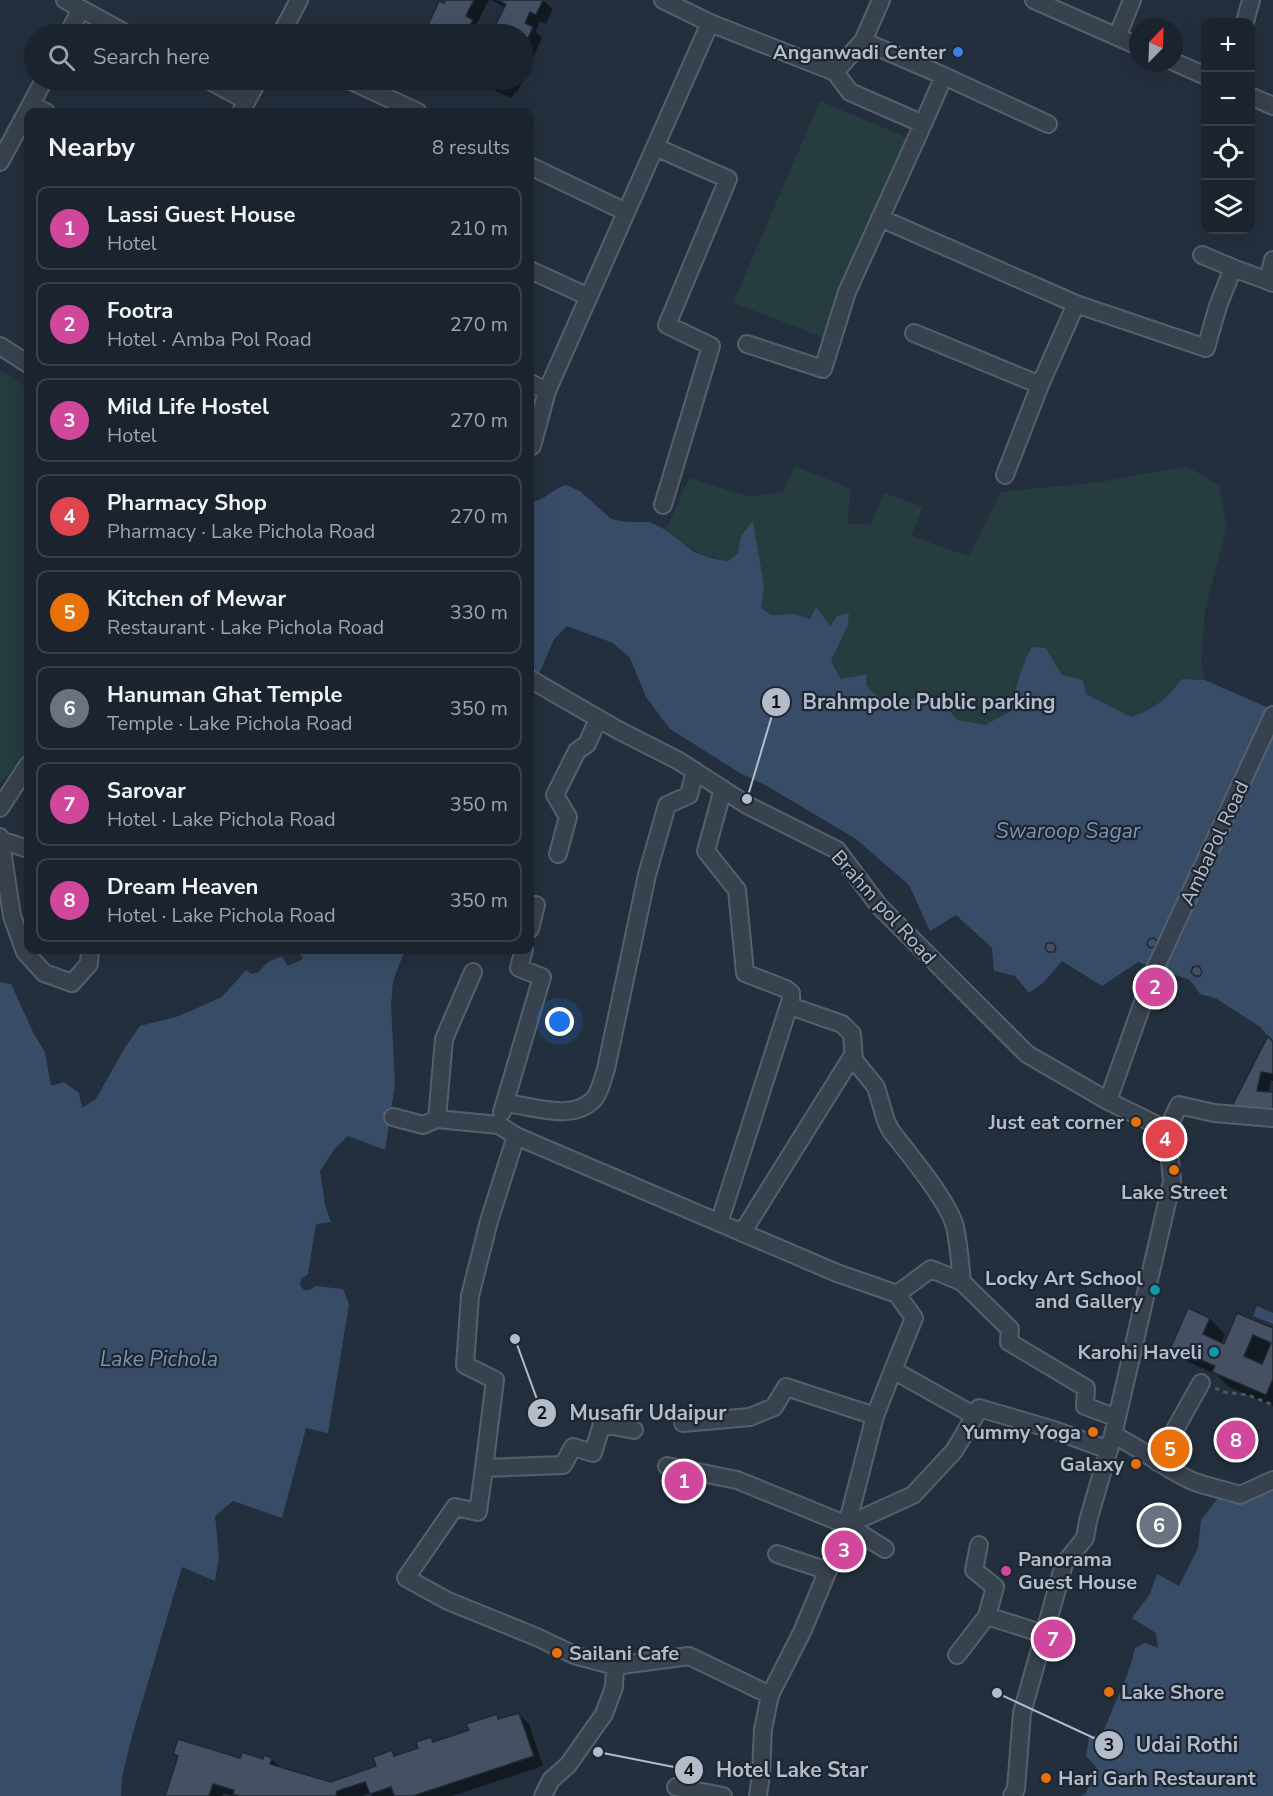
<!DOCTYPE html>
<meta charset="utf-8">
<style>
:root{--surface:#1b232e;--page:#282f3a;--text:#f1f3f6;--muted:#a0a4aa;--line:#39404a;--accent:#b45309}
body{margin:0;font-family:"Nunito Sans",sans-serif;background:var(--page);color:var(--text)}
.controls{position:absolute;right:18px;top:18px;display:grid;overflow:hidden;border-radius:12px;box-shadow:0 6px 24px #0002}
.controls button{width:54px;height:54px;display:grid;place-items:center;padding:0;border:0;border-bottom:2px solid var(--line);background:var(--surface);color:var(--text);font:30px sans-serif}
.compass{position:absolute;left:1129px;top:18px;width:54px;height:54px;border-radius:50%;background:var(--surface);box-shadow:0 6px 24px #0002;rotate:23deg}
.you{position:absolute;left:560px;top:1022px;width:21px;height:21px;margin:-15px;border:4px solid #fff;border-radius:50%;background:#1a73e8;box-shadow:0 0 0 9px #1a73e833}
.badge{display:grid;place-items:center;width:39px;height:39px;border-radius:50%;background:var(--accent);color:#fff;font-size:20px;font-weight:700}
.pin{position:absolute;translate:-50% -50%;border:3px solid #fff;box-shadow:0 2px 6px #0006}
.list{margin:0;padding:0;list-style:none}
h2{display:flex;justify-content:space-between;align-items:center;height:78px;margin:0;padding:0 24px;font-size:26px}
h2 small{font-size:20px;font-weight:400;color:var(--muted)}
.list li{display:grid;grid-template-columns:39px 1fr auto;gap:18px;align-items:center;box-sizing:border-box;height:84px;margin:0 12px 12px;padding:0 12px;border:2px solid var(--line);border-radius:12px}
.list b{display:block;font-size:22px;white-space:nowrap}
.list p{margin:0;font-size:20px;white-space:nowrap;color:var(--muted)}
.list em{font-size:20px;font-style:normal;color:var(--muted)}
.icon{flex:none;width:33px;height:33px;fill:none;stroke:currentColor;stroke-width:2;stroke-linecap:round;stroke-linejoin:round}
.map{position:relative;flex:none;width:1273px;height:1796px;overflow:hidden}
.search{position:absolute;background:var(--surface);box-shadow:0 6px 24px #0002;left:24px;top:24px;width:510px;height:66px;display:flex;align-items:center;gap:15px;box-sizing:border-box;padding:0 21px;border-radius:33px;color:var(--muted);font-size:22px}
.panel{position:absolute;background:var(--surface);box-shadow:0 6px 24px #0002;left:24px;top:108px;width:510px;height:846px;border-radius:12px}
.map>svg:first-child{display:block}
.green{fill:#263c3f}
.water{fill:#394c67}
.shadow{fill:#0007}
.building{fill:#455162;stroke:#1f2835;stroke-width:1.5;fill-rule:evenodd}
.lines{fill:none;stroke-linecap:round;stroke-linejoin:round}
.minor-casing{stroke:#565f6c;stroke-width:20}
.path{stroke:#44595c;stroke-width:3;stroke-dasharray:4.5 4.5;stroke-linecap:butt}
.minor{stroke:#38414e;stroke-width:16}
.shop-dot{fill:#3f7fe0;stroke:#1d2633;stroke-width:2}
.food-dot{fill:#e8710a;stroke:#1d2633;stroke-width:2}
.culture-dot{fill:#0f9aa8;stroke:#1d2633;stroke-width:2}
.hotel-dot{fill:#d1479c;stroke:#1d2633;stroke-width:2}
.labels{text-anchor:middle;stroke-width:4.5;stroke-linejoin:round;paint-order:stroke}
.poi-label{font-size:20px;font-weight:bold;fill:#b4bcc9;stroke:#1d2633;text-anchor:end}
.street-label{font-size:20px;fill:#b4bcc9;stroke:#1d2633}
.water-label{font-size:21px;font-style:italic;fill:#7c92b1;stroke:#1d2633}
.leader{fill:none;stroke:#b4bcc9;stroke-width:2}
.callout-dot{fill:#b4bcc9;stroke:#1d2633;stroke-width:2}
.mark-label{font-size:18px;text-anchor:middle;font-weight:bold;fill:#111}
.callout-label{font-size:21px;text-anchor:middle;font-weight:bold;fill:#b4bcc9;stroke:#1d2633;stroke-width:4.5;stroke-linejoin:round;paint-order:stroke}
</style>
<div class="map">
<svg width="1273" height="1796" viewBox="0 0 1273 1796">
<rect width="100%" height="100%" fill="#242f3e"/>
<path class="green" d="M820 101 908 138 825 338 733 303Z
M0 370 28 388V754L0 783Z
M795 466 851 489 847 523 871 525 884 493 923 507 911 536 969 556 1001 492 1100 482 1187 466 1219 486 1227 526 1205 610 1201 662 1205 680 1182 679C1166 699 1155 709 1131 717L1086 694 1083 680 1062 675 1046 648 1024 661 1015 686 1011 711 985 725 958 720 942 703 918 699H883L872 693 866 685 867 674 842 679 831 661 848 625 849 613 837 616 830 627 816 608 810 619 795 614 771 615 761 608 764 586 741 536 738 553 728 561C699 556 688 547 666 530L689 478 750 497 783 492Z"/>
<path class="water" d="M566 485 580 491 611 519 627 522H649L666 530 694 552 714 559 728 561 738 553 741 536 753 521 764 586 761 608 771 615 795 614 810 619 816 607 830 626 837 616 849 613 848 625 831 661 841 679 867 674 866 685 873 693 883 699H918L942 703 958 720 985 725 1011 711C1015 688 1020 668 1032 647L1046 648 1062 675 1083 680 1086 694 1131 717C1155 709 1166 699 1182 679L1205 680 1273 710V1042L1260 1027 1217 999 1200 994 1190 980 1138 962 1102 986 1062 961 1043 983 1029 993 1015 976 994 971 992 948 956 915 930 931 909 885 856 839 767 786 740 773 670 729 646 697 630 658 613 643 567 626 554 639 539 674 530 668V502C543 502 552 489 566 485Z
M298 950H405L393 981 391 1005 395 1084 385 1150 348 1136 335 1148 320 1171 325 1205 331 1222 316 1224 308 1274 301 1279 300 1285 304 1290H310L315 1286 343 1289 349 1304 328 1433 306 1428 282 1518 233 1501 215 1516 219 1556 215 1581 182 1567 132 1736 122 1777 121 1796H0V982L11 984 34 1034 45 1052 51 1086 64 1082 79 1093 82 1108 96 1099 124 1049 140 1026 179 1016 222 997 246 970 251 974 257 973 268 962 282 956 288 966 303 959Z
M1257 1306 1273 1313V1324L1253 1316Z
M1273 1483V1796H1081L1086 1793 1096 1767 1086 1756 1089 1737 1103 1733C1113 1705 1129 1677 1135 1648L1145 1643 1158 1648 1156 1633 1132 1618 1150 1594 1157 1574 1179 1586 1198 1548 1201 1520 1218 1498 1242 1497Z"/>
<path class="shadow" d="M447 0H489L476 25 482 31 480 34H426L440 3 445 5Z
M491 0H543L553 9 546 24 540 21 536 32 542 38 524 79V34H492L506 8Z
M470 80H523L517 93 515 92 512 98Z
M1273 1043V1081H1271L1268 1093 1273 1094 1233 1108Z
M1189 1310 1210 1319 1225 1334 1221 1344 1225 1346 1238 1315 1273 1330V1406L1229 1387 1216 1374 1188 1362 1173 1347Z
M519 1714 529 1724 543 1766 452 1796H373L370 1793 361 1796H234L223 1793 222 1796H167L179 1758 174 1754 264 1761 271 1759 281 1768 331 1784 378 1766 392 1752 397 1757 420 1749 431 1739 435 1743 471 1731 496 1716 501 1720Z"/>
<path class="building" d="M445 0H474L466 16 473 20 465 34H424L439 1 444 3Z
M498 0H543L536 15 530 12 525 23 533 27 524 47V34H491L506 4Z
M479 80H509L502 90Z
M1154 938 1157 942 1155 947 1150 948 1147 944 1149 939Z
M1047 943H1053L1056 947 1054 952H1048L1045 948Z
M1199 966 1202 971 1200 976H1195L1191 972 1193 967Z
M1268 1036 1273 1042V1074L1261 1072 1257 1091 1273 1092V1114L1231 1108Z
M1188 1308 1210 1318 1203 1334 1224 1344 1237 1313 1273 1328V1379L1266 1395 1212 1372 1215 1366 1171 1347ZM1253 1335 1271 1343 1262 1364 1244 1356Z
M519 1713 534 1756 413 1796H394L391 1787 370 1794 365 1782 337 1791 336 1796H239L233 1794 234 1790 213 1784 209 1796H165L178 1756 173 1754 178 1739 240 1758 242 1752 263 1759 264 1755 272 1758 270 1764 331 1782 376 1766 373 1757 392 1750 394 1756 418 1748 416 1742 431 1737 433 1742 469 1730 466 1724 497 1714 498 1719Z"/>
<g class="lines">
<defs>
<path id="minor" d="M65 0 127 34
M663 0 710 23 835 72 863 41 881 0
M1034 0 1138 46
M1245 22 1251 0
M68 34 81 9
M281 34 299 0
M1117 37 1132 0
M863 41 944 76
M1174 62 1206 76
M208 80 247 101
M349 80 418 112
M1250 96 1273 106
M31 105 46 112
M241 112 258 80
M923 124 944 76 1048 124
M655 147 728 179 667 325 711 346 663 505
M0 162 44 80
M530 166 626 212
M880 218 1076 304 1206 348 1218 306 1233 268 1268 281
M1202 255 1233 268
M1273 260 1268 281 1273 283
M530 270 589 297
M914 333 1040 385
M747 344 823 369 847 292 923 124 850 92 835 72
M0 346 28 364
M530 383 547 391 710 23
M532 446 547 391
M1005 475 1040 385 1076 304
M530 679 618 730 679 761 747 805 837 850 879 906 1027 1054 1108 1101 1167 1130
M0 808 28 765
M0 837 12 916 25 952 44 973 72 983 89 964 90 950
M1 840 28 849
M558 854 568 817 555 795 577 751 587 744 598 719
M530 929 536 905
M790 1006 842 1024 852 1034 854 1060 876 1087 886 1121 891 1131C908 1153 949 1202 955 1227 959 1245 960 1264 962 1282
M1108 1101 1154 971 1273 715
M505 1103C532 1106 573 1122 594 1099 600 1092 603 1078 606 1069L647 875 667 805 689 795 695 771
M502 1112 542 977 519 968 524 950
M393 1117 423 1125 437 1119 499 1125 516 1136 837 1273 897 1294 914 1318 893 1370
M437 1119 444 1039 473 972
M516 1136 489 1221 470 1296 465 1365 495 1380 484 1468 563 1465 573 1447 593 1453 602 1424 634 1430
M719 1223 791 999V993L786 989 745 973 737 890 706 851 723 789
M742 1233 853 1055
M897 1294 931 1269 962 1282 1010 1329 1009 1342 1086 1388 1085 1406 1117 1418
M683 1423 750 1417 774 1407 786 1387 875 1416 893 1370 975 1416 979 1408 1051 1429 1109 1450
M1113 1435C1142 1448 1165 1470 1195 1482 1209 1487 1225 1490 1240 1495L1273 1480
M1157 1462 1201 1383
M667 1466 737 1480 847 1525 875 1416
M484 1468 478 1512 455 1507 406 1578 448 1601 539 1638 574 1655 615 1666 689 1656 770 1695
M847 1525 885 1549
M979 1545 974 1570 995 1587 987 1616 1044 1634
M777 1554 828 1571
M957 1655 987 1616
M676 1787 723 1796
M543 1796 551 1780 568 1765 604 1714 614 1687 615 1666
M758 1796 761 1774 763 1729 770 1695 802 1632 847 1525 913 1495 954 1451 975 1416
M1012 1796 1016 1789 1022 1713 1064 1564 1085 1538 1088 1521 1113 1435 1172 1181 1167 1130 1179 1105 1214 1113 1273 1118"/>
</defs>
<use href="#minor" class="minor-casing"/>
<path class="path" d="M1215 1388 1224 1392 1248 1395 1273 1405"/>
<use href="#minor" class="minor"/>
</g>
<circle class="shop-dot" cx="958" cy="52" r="6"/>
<g class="food-dot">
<circle cx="1136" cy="1122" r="6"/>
<circle cx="1174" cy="1170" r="6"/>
<circle cx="1093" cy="1432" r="6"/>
<circle cx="1136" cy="1464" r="6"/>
<circle cx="557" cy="1653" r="6"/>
<circle cx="1109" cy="1692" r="6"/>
<circle cx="1046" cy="1778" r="6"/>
</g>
<g class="culture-dot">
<circle cx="1155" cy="1290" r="6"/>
<circle cx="1214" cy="1352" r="6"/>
</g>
<circle class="hotel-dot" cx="1006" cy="1571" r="6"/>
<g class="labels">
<g class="poi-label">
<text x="946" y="59">Anganwadi Center</text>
<text x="1124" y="1129">Just eat corner</text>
<text x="1174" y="1199" text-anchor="middle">Lake Street</text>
<text x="1143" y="1285">Locky Art School<tspan x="1143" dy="23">and Gallery</tspan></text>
<text x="1202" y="1359">Karohi Haveli</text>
<text x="1081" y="1439">Yummy Yoga</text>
<text x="1124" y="1471">Galaxy</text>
<text x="1018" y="1566" text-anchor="start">Panorama<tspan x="1018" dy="23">Guest House</tspan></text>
<text x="569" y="1660" text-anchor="start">Sailani Cafe</text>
<text x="1121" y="1699" text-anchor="start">Lake Shore</text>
<text x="1058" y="1785" text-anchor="start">Hari Garh Restaurant</text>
</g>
<g class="street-label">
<text transform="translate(1214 843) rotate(-65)" y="7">AmbaPol Road</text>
<text transform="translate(884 907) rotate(48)" y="7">Brahm pol Road</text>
</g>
<g class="water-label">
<text x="1068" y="838">Swaroop Sagar</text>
<text x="159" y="1366">Lake Pichola</text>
</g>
</g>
<path class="leader" d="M747 799L776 702M515 1339L542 1413M997 1693L1109 1745M598 1752L689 1770"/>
<g class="callout-dot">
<circle cx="747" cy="799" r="6"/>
<circle cx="515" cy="1339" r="6"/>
<circle cx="997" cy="1693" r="6"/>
<circle cx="598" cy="1752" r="6"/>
<circle cx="776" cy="702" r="15"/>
<circle cx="542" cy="1413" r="15"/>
<circle cx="1109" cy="1745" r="15"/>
<circle cx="689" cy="1770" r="15"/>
</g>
<g class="mark-label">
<text x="776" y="708">1</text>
<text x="542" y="1419">2</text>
<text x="1109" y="1751">3</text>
<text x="689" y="1776">4</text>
</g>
<g class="callout-label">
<text x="929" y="709">Brahmpole Public parking</text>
<text x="648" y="1420">Musafir Udaipur</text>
<text x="1187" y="1752">Udai Rothi</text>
<text x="792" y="1777">Hotel Lake Star</text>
</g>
</svg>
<div class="controls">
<button>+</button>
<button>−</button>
<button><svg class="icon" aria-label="locate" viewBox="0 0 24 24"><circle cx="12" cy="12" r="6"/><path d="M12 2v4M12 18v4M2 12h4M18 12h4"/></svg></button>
<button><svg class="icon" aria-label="layers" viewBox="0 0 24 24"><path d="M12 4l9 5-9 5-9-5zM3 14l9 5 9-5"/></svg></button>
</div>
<svg class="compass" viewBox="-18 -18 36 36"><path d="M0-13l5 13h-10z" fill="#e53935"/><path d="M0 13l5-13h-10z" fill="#a0a4aa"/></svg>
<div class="you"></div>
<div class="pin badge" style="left:684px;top:1481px;background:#d1479c">1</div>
<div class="pin badge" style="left:1155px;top:987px;background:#d1479c">2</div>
<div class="pin badge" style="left:844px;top:1550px;background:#d1479c">3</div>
<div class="pin badge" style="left:1165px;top:1139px;background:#e0444e">4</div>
<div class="pin badge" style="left:1170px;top:1449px;background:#e8710a">5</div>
<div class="pin badge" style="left:1159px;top:1525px;background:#6b7280">6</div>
<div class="pin badge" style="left:1053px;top:1639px;background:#d1479c">7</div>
<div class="pin badge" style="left:1236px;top:1440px;background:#d1479c">8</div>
<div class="search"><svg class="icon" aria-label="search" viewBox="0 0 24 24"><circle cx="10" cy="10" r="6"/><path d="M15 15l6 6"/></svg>Search here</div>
<section class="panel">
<h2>Nearby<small>8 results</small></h2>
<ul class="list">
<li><span class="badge" style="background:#d1479c">1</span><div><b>Lassi Guest House</b><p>Hotel</p></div><em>210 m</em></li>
<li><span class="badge" style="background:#d1479c">2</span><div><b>Footra</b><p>Hotel · Amba Pol Road</p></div><em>270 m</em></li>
<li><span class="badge" style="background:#d1479c">3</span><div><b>Mild Life Hostel</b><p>Hotel</p></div><em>270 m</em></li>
<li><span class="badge" style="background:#e0444e">4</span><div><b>Pharmacy Shop</b><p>Pharmacy · Lake Pichola Road</p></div><em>270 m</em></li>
<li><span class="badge" style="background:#e8710a">5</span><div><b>Kitchen of Mewar</b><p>Restaurant · Lake Pichola Road</p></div><em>330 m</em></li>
<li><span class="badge" style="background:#6b7280">6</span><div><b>Hanuman Ghat Temple</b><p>Temple · Lake Pichola Road</p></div><em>350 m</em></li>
<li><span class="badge" style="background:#d1479c">7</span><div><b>Sarovar</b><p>Hotel · Lake Pichola Road</p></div><em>350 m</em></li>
<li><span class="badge" style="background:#d1479c">8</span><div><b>Dream Heaven</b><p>Hotel · Lake Pichola Road</p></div><em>350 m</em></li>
</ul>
</section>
</div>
